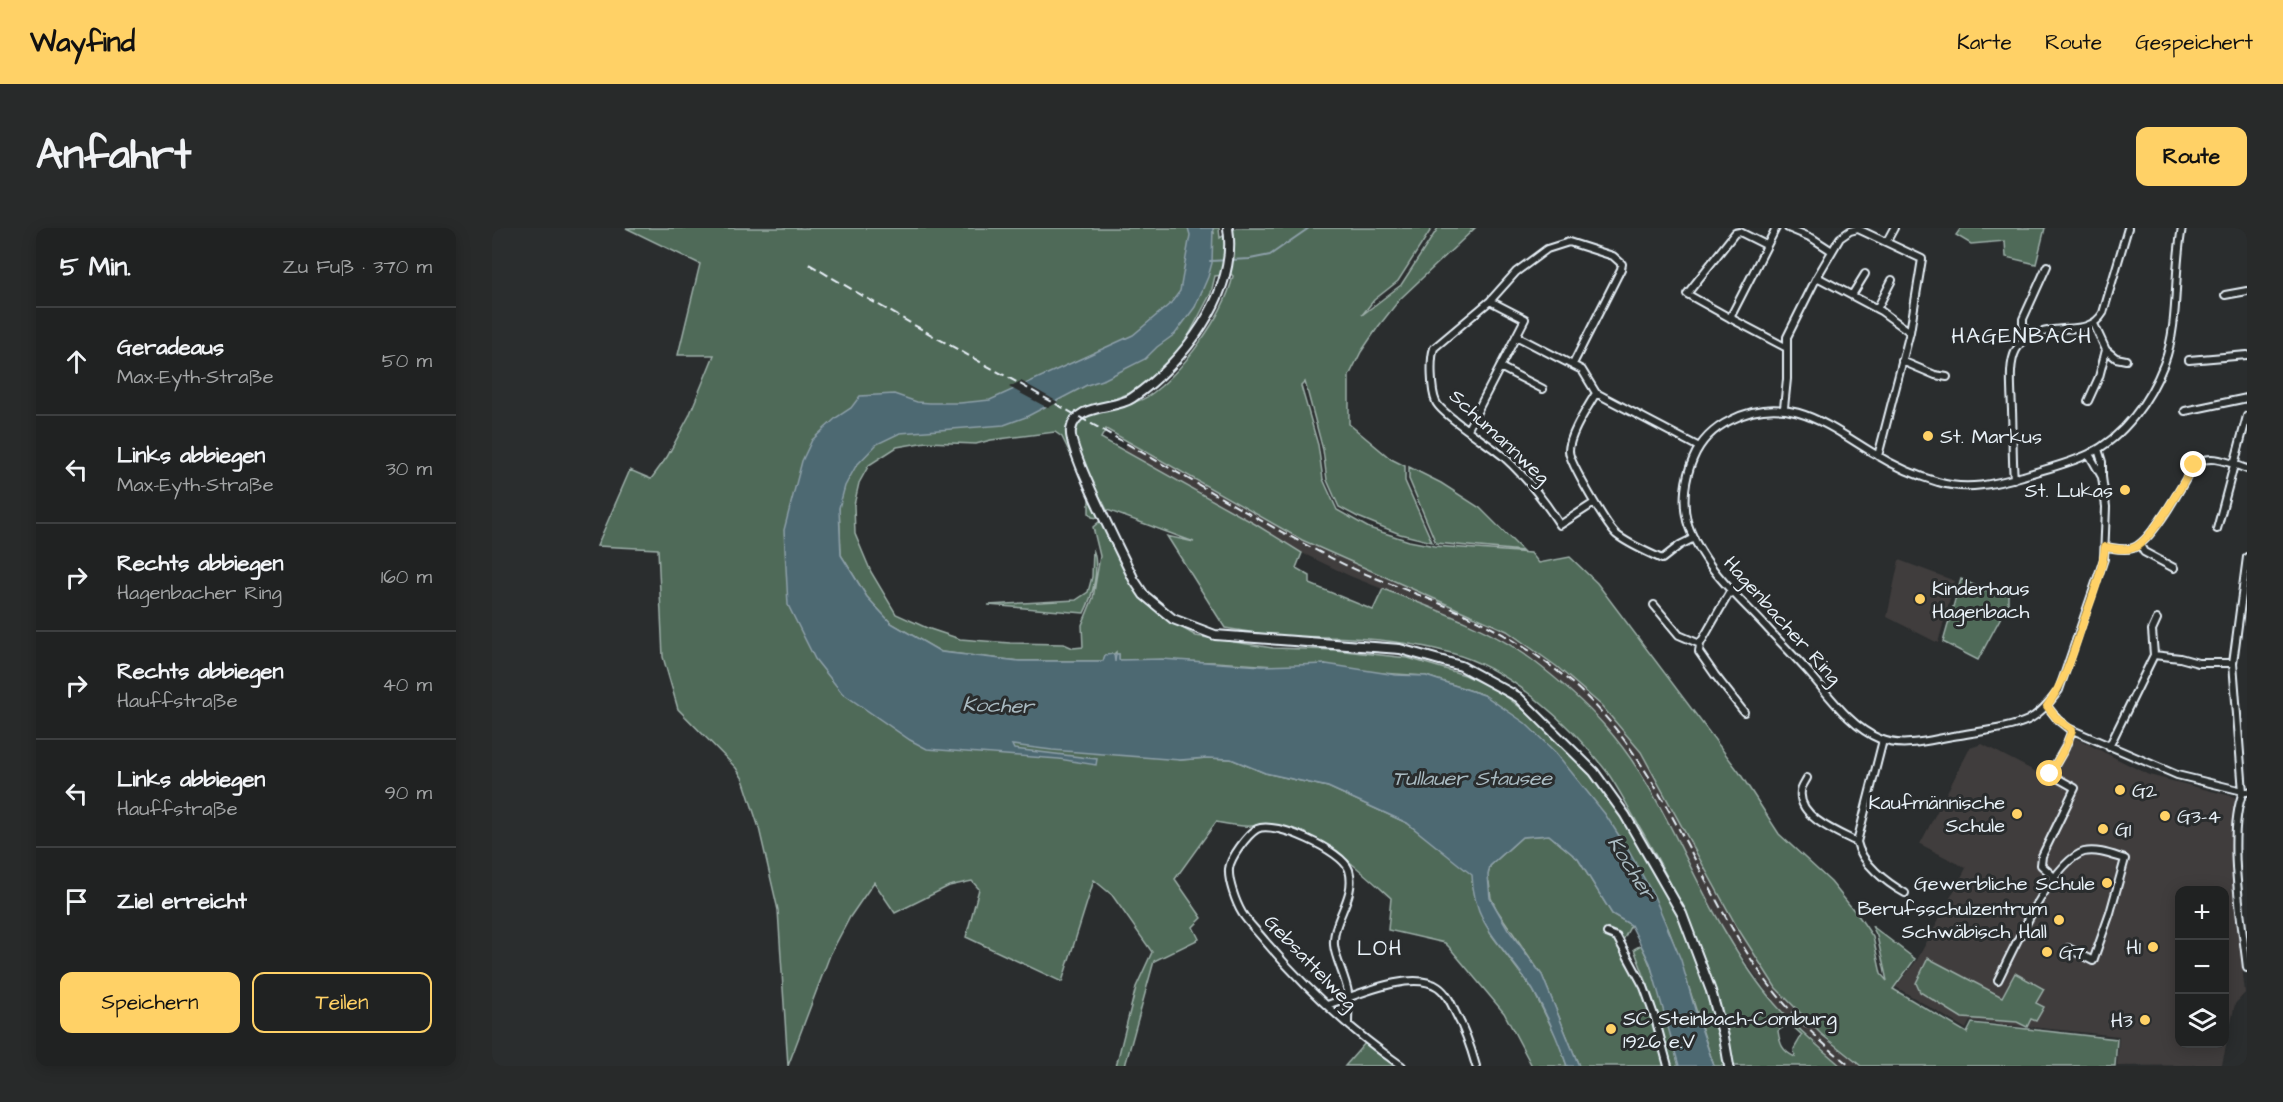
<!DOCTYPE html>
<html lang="de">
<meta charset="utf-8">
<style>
:root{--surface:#202222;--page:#282a2a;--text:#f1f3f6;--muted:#a2a4a5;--line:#3d3f40;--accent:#ffd166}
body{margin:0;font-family:"Architects Daughter",sans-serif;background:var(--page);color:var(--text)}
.controls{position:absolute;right:18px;bottom:18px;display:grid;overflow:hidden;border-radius:12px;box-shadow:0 3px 15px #0003}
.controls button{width:54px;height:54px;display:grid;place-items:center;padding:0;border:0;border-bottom:2px solid var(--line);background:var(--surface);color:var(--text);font:30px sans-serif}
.stop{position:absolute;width:18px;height:18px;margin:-14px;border:4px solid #ffd166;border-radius:50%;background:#fff}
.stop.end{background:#ffd166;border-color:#fff;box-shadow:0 2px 6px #0008}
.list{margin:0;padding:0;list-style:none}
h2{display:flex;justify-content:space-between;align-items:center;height:78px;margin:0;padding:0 24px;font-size:26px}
h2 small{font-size:20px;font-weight:400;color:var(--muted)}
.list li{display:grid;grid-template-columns:39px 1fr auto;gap:18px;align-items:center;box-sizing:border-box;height:108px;padding:0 24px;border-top:2px solid var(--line)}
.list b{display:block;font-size:22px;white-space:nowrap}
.list p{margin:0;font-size:20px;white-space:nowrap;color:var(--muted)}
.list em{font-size:20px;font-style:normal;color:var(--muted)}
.actions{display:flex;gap:12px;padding:18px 24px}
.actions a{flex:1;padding:14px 0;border:2px solid var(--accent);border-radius:12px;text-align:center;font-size:21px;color:var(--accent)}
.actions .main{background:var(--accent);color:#111}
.icon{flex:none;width:33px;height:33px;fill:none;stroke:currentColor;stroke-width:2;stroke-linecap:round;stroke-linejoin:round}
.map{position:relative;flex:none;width:1755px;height:838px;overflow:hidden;border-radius:12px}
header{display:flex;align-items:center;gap:36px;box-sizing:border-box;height:84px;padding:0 30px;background:var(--accent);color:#111}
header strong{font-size:28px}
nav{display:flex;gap:33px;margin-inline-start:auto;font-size:21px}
.intro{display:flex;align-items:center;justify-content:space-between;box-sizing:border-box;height:144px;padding:0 36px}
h1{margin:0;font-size:42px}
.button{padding:15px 27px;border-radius:12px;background:var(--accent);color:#111;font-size:21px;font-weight:700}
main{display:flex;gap:36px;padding:0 36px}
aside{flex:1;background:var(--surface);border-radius:12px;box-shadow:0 3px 15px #0003}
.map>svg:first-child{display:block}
.built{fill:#3f3c3c;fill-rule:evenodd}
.green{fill:#506a59;stroke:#9caea8;stroke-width:1.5;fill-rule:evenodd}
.water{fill:#4e6972;stroke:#8c9fa8;stroke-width:1.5}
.pier{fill:#2a2d2e}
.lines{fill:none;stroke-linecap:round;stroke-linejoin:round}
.stream{stroke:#8c9fa8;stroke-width:2}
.minor-casing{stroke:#e8f1f8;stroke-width:10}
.tertiary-casing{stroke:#e8f1f8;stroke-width:12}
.minor{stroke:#2a2d2e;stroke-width:6}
.tertiary{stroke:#2a2d2e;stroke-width:8}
.rail{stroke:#e8f1f8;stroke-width:2;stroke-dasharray:9 4.5;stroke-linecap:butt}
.route{stroke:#ffd166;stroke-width:8}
.poi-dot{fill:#ffd166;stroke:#2a2d2e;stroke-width:2}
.labels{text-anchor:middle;stroke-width:6;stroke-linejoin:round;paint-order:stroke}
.street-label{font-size:20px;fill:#e8f1f8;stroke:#2a2d2e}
.poi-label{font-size:20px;fill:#e8f1f8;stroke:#2a2d2e;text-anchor:start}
.water-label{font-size:21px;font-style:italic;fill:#aabbc2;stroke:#2a2d2e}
.neighbourhood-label{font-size:21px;letter-spacing:1.5px;fill:#e8f1f8;stroke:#2a2d2e}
.quarter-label{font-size:22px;letter-spacing:1.5px;fill:#e8f1f8;stroke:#2a2d2e}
</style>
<header>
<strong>Wayfind</strong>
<nav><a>Karte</a><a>Route</a><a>Gespeichert</a></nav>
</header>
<div class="intro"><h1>Anfahrt</h1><a class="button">Route</a></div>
<main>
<aside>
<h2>5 Min.<small>Zu Fuß · 370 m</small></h2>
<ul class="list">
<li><svg class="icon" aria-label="ahead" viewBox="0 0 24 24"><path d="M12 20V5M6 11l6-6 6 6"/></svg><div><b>Geradeaus</b><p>Max-Eyth-Straße</p></div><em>50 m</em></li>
<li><svg class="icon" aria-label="left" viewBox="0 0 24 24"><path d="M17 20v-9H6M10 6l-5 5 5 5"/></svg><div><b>Links abbiegen</b><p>Max-Eyth-Straße</p></div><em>30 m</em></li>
<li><svg class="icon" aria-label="right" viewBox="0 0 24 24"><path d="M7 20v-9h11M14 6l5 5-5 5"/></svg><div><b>Rechts abbiegen</b><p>Hagenbacher Ring</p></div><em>160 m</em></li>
<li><svg class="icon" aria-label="right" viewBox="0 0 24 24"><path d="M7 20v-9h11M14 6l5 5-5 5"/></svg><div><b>Rechts abbiegen</b><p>Hauffstraße</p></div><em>40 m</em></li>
<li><svg class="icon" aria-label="left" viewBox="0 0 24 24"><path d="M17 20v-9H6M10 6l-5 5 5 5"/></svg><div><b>Links abbiegen</b><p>Hauffstraße</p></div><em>90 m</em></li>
<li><svg class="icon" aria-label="arrive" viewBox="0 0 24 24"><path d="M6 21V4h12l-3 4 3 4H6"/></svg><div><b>Ziel erreicht</b></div></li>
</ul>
<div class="actions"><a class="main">Speichern</a><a>Teilen</a></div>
</aside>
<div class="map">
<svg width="1755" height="838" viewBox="0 0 1755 838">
<rect width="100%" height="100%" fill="#2a2d2e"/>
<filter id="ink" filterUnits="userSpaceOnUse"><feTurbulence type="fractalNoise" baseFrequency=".0167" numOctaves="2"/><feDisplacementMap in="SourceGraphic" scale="12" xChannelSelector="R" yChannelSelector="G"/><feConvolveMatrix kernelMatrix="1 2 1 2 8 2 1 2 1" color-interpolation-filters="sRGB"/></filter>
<g filter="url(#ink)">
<path class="built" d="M636 213 810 312 1015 403 1064 438 1109 477 1149 524 1245 699 1284 760 1328 806 1369 838H1349L1283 776 1233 704 1184 609 1158 561 1138 532 1087 473 1038 430 1009 413 953 386 858 348 810 325 632 223Z
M1407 332 1463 353 1446 415 1395 389Z
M1574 505 1657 547 1743 569 1740 640 1753 765 1743 776 1730 837 1625 838 1627 808 1478 793 1474 801 1404 759 1425 732 1474 640 1428 616 1478 520 1490 516 1552 548ZM1688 662H1732V816H1688Z"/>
<path class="green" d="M134 0H709L722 5 721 0H727L728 10 744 0H940L906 53 882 72 870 87 909 57 946 0H983L908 71 886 99 869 124 857 148V196L899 231 913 238V253L940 314 908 306 866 289 847 279 835 252 831 222 813 154 809 158 826 217 831 251 845 282 877 300 917 313 943 318 1039 325 1047 335 1078 329 1105 355 1247 544 1287 606 1339 654 1368 690 1381 709 1389 746 1395 753 1385 708 1380 698 1423 731 1401 761 1475 805 1480 795 1625 811 1623 838H1369L1329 806 1284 760 1245 699 1149 524 1109 477 1064 438 1015 403 810 312 614 201 609 210 763 296 810 325 804 340 818 348V356L881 382 891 361C938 379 999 401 1039 431 1064 450 1092 474 1113 498 1167 558 1193 637 1234 705 1248 729 1264 754 1283 776 1302 798 1326 818 1349 838H1241C1229 751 1187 666 1143 591 1134 575 1125 558 1115 544 1077 495 1019 441 959 425 920 414 877 410 837 409 821 408 804 409 787 408 769 406 751 403 733 400L675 308 702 314 615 282C606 264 578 222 584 203 591 176 637 181 655 169 689 146 732 88 741 48L739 46 723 48 719 65 690 120 675 137 641 164 589 183 576 199 574 205 579 221 607 283 606 290 600 289 597 285V264L570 209 563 204 499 212 484 216 434 214 405 219 377 237 367 255 362 277 363 306 379 344 404 386 435 400 468 411 518 415 572 416 581 420 591 419 590 397 601 370 608 328 601 299 607 294 613 297 634 344 651 371 673 390 704 408 781 420 843 422 916 430 973 447 1007 463 1034 484 1106 552 1124 579 1170 657 1191 698 1206 740 1230 811 1234 838H1222C1206 790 1193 742 1174 695L992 467 934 448 722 434 627 432V426H624V424L622 426 613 427 612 433H527L449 424 399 395 375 369 349 327 347 280V333L362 367 404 404 688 532 715 530 739 531 773 545 836 559 915 595 942 615 996 647 998 638 1030 609 1057 607 1086 631 1120 686 1139 697 1128 718 1155 772 1173 838H1087L1050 747 1005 682 999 670 997 654H980L998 705 1041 762 1066 812 1075 838H1040L1012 785 957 719 953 715 896 702 899 670C867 641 832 607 788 598 778 596 770 597 760 598 749 599 735 596 724 594L683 651 710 690 701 699 707 711 662 733 633 838H624L644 759 660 724 620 667 602 652 570 754 474 709 487 661 480 653 457 658 403 685 382 654 358 689 338 727 296 838 286 682 267 600 251 551 244 540 186 481 171 429 166 321 105 318 138 242 159 251 175 229 197 188 222 127H186L208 36ZM1297 795 1310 807 1302 821 1303 829C1290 823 1288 816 1286 803Z
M1469 0H1553L1544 36 1514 29 1513 13 1479 16 1464 7Z
M917 239 949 255 988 280 1031 323 944 315 917 251Z
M601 321C608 341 601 367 592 385L496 377 584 372 596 364 600 349Z
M1469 351 1492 362H1516V382L1510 387 1486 432 1451 414Z
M1149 717C1168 754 1176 797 1187 838H1180L1161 771 1142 721Z
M1436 730 1510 769 1523 745 1552 761 1544 775 1552 779 1544 793 1539 791 1535 799 1525 794 1470 790 1428 764 1424 755Z
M873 815 902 838H853Z"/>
<path class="water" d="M696 0H721L720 35 716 49 703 79 683 106 665 119 653 131 613 151 595 157 534 189 512 197 408 205 385 216 364 238 353 258 347 280 349 327 375 369 399 395 449 424 527 433H611L613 427 622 426 623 434 624 426H627V432L670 431 770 438 834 436 904 447 934 448 992 467 1033 495 1064 525 1113 586 1135 620 1162 668 1189 732 1204 785 1222 838H1187L1158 735 1139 697 1120 686 1086 631 1057 607 1030 609 998 638 996 647 998 670 1016 701 1050 747 1087 838H1075C1066 812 1055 786 1041 762 1016 722 981 699 980 647L915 595 836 559 773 545 739 531 715 530 688 532 560 522 520 517 522 521 605 531 604 537 567 531 435 521 418 512 350 465 323 431 296 377 292 302 310 233 320 212 345 189 359 180 368 168 402 166 425 174 438 175H468L498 172 641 107 679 75 688 63 698 7Z"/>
<path class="pier" d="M529 153 566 174 556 180 517 159Z"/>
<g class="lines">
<path class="stream" d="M718 33 758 31 778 27 817 0"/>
<defs>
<path id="minor" d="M1284 0 1238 90 1295 120
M1296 0 1320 10 1340 23
M1395 13 1402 0
M1325 49 1389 83 1418 104
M1360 67 1373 46
M1733 67 1755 63
M1385 81 1400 52
M1238 90 1195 66 1243 5 1248 4 1274 17
M1024 108 1090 142 1104 165 1207 219
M1535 109 1531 96V91L1555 38
M1614 122 1624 130 1634 132
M1697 132 1755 127
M1410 133 1443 147 1455 149
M1081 136 1129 41 1130 36 1121 28 1077 14 1055 21 1024 44 998 73 942 120C938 131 939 163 944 174 948 185 999 218 1012 229 1034 249 1052 272 1068 297L1102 275
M1008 139 1051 161
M1104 165C1096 179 1077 207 1077 223 1077 234 1116 300 1125 307 1138 317 1155 324 1170 331L1188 317 1202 310
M1596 173 1607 149 1614 122 1602 96
M1292 180 1295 151V109L1325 49 1348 10 1358 3 1366 1 1430 31 1418 104 1386 228
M1693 183 1755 170
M976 201 1033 91 998 73
M1606 221 1610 234V249L1614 279 1612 331 1567 462C1558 474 1549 485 1536 492 1516 501 1490 503 1468 507 1452 509 1435 514 1419 515 1409 516 1398 515 1388 511 1360 500 1339 470 1320 448 1306 432 1291 417 1277 402 1257 380 1235 361 1218 337 1209 324 1199 308 1195 293 1190 273 1193 250 1201 231 1208 214 1222 200 1239 192 1296 163 1336 198 1383 226 1401 237 1425 248 1446 254 1475 263 1503 256 1531 248 1553 241 1576 236 1597 226 1632 209 1658 172 1672 136 1688 94 1681 44 1690 0
M1597 226 1610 249
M1522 251C1520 228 1521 205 1520 182 1518 134 1512 105 1571 101 1587 100 1602 100 1611 85L1636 0
M1725 301 1755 188
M1648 317 1652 324 1682 340
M1613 319C1622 320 1633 323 1641 320 1660 314 1691 256 1702 237 1718 224 1737 235 1755 241
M1755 329 1741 435 1751 564C1734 607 1750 693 1755 740
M1239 362 1208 416 1207 424 1223 447 1252 484
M1162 377 1187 407 1208 416
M1662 427 1660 402 1665 391
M1555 478 1566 492 1576 500 1685 547 1755 564
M1391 512 1365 614C1369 635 1395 655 1413 665
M1617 519 1662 427 1688 430 1706 435H1741
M1315 550C1313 554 1309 559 1309 563 1305 589 1347 605 1365 614
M1563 650 1549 637 1550 628 1583 560 1558 546 1573 520 1580 502
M1115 705 1125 709 1152 759 1163 790 1176 838
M1506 752C1521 722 1560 633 1592 624 1605 621 1620 627 1633 631L1618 685 1601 733 1576 720
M835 777C863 768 920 741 946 759 955 765 960 777 964 786 973 802 979 820 984 838
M856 796C856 786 857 775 856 765 854 749 843 731 842 717 840 691 865 669 857 642 851 623 783 592 765 601 755 607 738 630 737 641 736 653 744 675 750 685 756 695 766 704 773 713 813 760 859 803 910 838"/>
<path id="tertiary" d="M736 0C746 65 690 136 640 170 623 182 583 175 579 202 575 221 631 328 642 352L652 367 681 391 723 407 908 421 969 438 1026 469 1102 544 1133 587 1190 686 1219 763 1232 809 1237 838"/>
</defs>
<use href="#minor" class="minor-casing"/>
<use href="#tertiary" class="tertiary-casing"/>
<use href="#minor" class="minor"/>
<use href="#tertiary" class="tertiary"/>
<path class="rail" d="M317 36C420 98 526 154 630 213 701 253 770 295 843 332 877 349 914 361 949 376 998 396 1042 422 1082 457 1167 532 1200 642 1261 734 1287 774 1321 808 1358 838"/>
</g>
</g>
<g class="lines" filter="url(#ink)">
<path class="route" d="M1558 546 1573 520 1580 502 1566 492 1555 478C1574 452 1582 422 1592 392 1601 368 1610 344 1613 319 1622 320 1633 323 1641 320 1660 314 1690 256 1702 237"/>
</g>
<g class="poi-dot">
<circle cx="1436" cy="208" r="6"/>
<circle cx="1633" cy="262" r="6"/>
<circle cx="1428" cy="371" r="6"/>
<circle cx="1628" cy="562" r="6"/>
<circle cx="1525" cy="586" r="6"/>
<circle cx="1673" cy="588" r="6"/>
<circle cx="1611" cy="601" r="6"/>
<circle cx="1615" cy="655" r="6"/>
<circle cx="1567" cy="692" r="6"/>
<circle cx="1661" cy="719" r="6"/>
<circle cx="1555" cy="724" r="6"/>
<circle cx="1653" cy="792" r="6"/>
<circle cx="1119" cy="801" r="6"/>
</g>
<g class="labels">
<g class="street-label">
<text transform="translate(1008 208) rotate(43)" y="7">Schumannweg</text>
<text transform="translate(1291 392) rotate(48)" y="7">Hagenbacher Ring</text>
<text transform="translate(819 734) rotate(46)" y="7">Gebsattelweg</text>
</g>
<g class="poi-label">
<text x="1448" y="215">St. Markus</text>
<text x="1621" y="269" text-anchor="end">St. Lukas</text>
<text x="1440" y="367">Kinderhaus<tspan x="1440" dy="23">Hagenbach</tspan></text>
<text x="1640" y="569">G2</text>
<text x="1513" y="581" text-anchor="end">Kaufmännische<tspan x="1513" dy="23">Schule</tspan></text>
<text x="1685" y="595">G3-4</text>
<text x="1623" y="608">G1</text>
<text x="1603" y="662" text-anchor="end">Gewerbliche Schule</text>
<text x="1555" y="687" text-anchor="end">Berufsschulzentrum<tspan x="1555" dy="23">Schwäbisch Hall</tspan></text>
<text x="1649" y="726" text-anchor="end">H1</text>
<text x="1567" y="731">G7</text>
<text x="1131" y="797">SC Steinbach-Comburg<tspan x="1131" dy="23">1926 e.V</tspan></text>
<text x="1641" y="799" text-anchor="end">H3</text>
</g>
<g class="water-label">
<text transform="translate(506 477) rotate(2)" y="7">Kocher</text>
<text x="980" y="557">Tullauer Stausee</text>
<text transform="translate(1140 640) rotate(58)" y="7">Kocher</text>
</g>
<g class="neighbourhood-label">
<text x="888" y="727">LOH</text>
</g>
<g class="quarter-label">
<text x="1530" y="115">HAGENBACH</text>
</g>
</g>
</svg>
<div class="controls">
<button>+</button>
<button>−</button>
<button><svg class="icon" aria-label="layers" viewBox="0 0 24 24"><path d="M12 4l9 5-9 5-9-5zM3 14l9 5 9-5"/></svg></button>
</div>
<div class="stop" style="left:1558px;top:546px"></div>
<div class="stop end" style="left:1702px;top:237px"></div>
</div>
</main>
